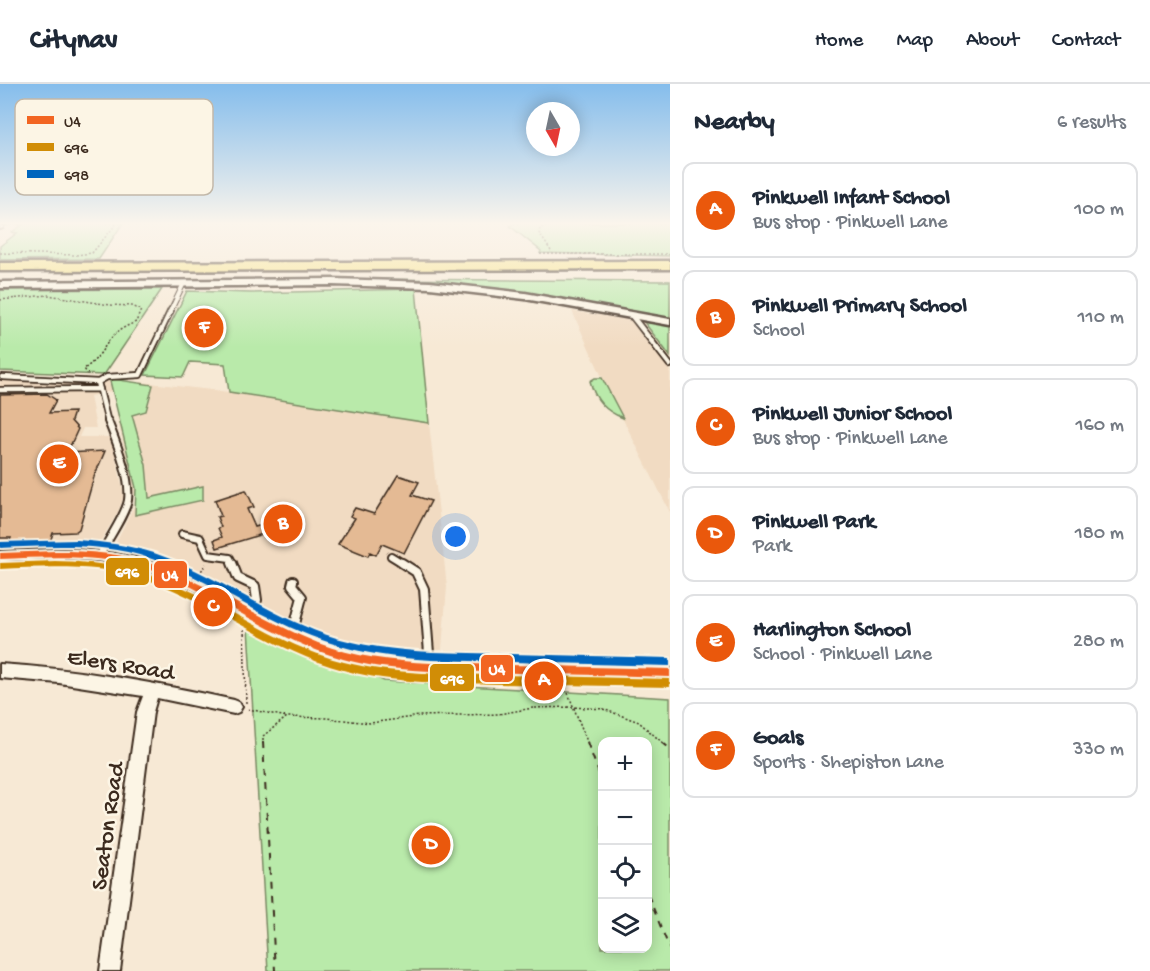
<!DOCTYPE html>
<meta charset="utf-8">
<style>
:root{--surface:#fff;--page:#f6f6f7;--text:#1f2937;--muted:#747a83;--line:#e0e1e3;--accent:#ea580c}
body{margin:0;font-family:"Gochi Hand",sans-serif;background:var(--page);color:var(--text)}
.controls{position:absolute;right:18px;bottom:18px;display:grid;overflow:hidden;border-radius:12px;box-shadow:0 3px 15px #0003}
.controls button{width:54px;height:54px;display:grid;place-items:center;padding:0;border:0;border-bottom:2px solid var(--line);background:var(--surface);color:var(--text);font:30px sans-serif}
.compass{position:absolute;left:526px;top:18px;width:54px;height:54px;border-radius:50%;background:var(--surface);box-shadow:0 3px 15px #0003;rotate:171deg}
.you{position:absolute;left:456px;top:453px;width:21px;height:21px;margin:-15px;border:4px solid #fff;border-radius:50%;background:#1a73e8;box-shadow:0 0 0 9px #1a73e833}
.badge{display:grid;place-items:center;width:39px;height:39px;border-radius:50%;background:var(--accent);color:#fff;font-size:20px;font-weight:700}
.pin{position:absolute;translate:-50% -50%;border:3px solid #fff;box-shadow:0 2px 6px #0006}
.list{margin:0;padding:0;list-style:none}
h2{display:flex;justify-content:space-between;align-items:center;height:78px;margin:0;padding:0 24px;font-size:26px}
h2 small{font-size:20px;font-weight:400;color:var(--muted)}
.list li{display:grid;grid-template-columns:39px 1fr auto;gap:18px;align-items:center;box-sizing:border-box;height:96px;margin:0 12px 12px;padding:0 12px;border:2px solid var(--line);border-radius:12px}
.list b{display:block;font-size:22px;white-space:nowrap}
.list p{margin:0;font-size:20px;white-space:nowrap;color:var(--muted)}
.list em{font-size:20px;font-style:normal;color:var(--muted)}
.icon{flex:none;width:33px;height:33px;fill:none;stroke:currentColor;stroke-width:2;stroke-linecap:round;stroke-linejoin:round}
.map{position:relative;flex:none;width:670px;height:887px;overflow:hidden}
header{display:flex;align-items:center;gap:36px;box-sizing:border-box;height:84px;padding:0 30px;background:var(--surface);border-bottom:2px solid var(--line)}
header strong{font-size:28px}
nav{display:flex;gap:33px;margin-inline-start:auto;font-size:21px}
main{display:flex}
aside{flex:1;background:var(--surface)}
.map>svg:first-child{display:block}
.built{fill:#f1dbc2}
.green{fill:#b9eaaa;stroke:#7a8a64;stroke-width:1.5;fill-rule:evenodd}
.building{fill:#e4ba94;stroke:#3b2a1e;stroke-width:1.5}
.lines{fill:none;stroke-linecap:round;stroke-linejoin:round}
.service-far3-casing{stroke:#3b2a1e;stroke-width:6}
.service-far2-casing{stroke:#3b2a1e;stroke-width:8}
.service-far1-casing{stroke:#3b2a1e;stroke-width:10}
.service-casing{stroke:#3b2a1e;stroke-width:12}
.minor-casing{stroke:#3b2a1e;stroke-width:4}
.tertiary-casing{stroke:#3b2a1e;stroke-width:5}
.motorway-casing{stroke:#3b2a1e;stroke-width:5}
.path-far1{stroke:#3b2a1e;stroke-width:1.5;stroke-dasharray:2 2;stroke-linecap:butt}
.path{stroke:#3b2a1e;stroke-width:2;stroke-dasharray:7 7;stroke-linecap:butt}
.service-far3{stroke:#fcf5e5;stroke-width:4}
.service-far2{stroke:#fcf5e5;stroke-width:4.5}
.service-far1{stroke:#fcf5e5;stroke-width:6}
.service{stroke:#fcf5e5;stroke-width:8}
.minor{fill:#fcf5e5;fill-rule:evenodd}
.tertiary{fill:#fcf5e5;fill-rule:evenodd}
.motorway{fill:#f7e281;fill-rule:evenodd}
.bus-1-casing{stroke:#fcf5e5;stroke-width:4}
.bus-2-casing{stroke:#fcf5e5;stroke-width:4}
.bus-3-casing{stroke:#fcf5e5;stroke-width:4}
.bus-1{fill:#f26522;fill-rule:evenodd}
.bus-2{fill:#d18d06;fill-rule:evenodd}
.bus-3{fill:#0065bd;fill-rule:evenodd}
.labels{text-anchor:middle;stroke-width:5;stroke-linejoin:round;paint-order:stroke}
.near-street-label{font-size:24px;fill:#3b2a1e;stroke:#fcf5e5}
.key{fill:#fcf5e5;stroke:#c2b8a9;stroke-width:1.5}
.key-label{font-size:16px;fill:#3b2a1e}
.line-badge{stroke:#fcf5e5;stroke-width:2}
.badge-label{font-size:16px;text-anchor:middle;font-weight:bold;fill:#fff}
</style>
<header>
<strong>Citynav</strong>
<nav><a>Home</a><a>Map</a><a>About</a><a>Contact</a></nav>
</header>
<main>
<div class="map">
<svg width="670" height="887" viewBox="0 0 670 887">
<rect width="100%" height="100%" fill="#f7e9d5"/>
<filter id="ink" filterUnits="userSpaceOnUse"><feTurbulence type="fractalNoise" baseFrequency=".0167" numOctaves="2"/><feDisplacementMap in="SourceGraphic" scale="12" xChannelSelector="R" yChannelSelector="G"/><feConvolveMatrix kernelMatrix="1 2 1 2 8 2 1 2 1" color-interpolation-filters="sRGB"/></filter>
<g filter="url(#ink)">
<path class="built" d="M572 227 644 238 670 272V428L608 306Z
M0 290 91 294 110 297 112 307 90 312 96 344H83L79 353H111L123 405 124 412 118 428 97 463 67 460 0 464Z
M141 298 229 308 429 339 447 503 441 576 387 570 338 559 281 538 196 493 114 462 136 418 117 331Z"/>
<path class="green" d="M8 139H123L99 175 0 176V162L17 149 12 148 22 141 13 140 2 143Z
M514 139H670V172L540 169 541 167 510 142Z
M364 195 670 197V234L480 203Z
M162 205 104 291 0 287V206Z
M416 205 429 339 229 308 225 280 190 278 183 293 145 291 187 207 251 209Z
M644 238 670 242V272Z
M595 294H602L623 334C605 327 595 316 590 297Z
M112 295 153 301 146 327 132 331 146 381 149 414 203 402V416L135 431 136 404 110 297Z
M248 543 384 597 670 614V887H268ZM602 658H648V864H602Z"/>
<path class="building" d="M47 310 56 316 49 329 74 328 71 337 78 345 67 369 105 367 94 393 79 445 75 448 53 449 50 458 44 462 7 464 11 454H0V311Z
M398 391 419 398 412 411 431 417 404 469 382 460 376 471 370 468 368 472 338 460 355 434 350 432 355 424 374 430Z
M246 406 254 423 247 425 255 443 262 441 266 449 217 464 214 456 222 453 218 444 221 443 217 433 221 432 215 416Z"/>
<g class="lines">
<defs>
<path id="service-far3" d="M170 228 184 199"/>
<path id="service-far2" d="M632 232 670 281
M2 293 98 298 107 293 140 291 171 226
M98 298 108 339
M0 306 100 305"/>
<path id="service-far1" d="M182 450 200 454 208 471 230 474 233 480
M100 471C107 457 126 430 128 416 131 393 116 358 108 337
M391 472 404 480"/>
<path id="service" d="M232 479 238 494 255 502 257 516 249 530
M402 479 416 488 424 505 430 582
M292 551 302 513 292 501 293 497"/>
<path id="minor" d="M0 141 3 142V144L0 145Z
M75 465C101 467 127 469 152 478 218 500 275 545 342 564 388 577 436 576 483 577 545 579 608 580 670 582V596C608 594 545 592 483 591 437 590 388 590 343 578 272 557 214 508 145 486 98 471 48 475 0 477V467Z
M0 580C80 585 156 599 234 616L239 618 242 623 239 628 234 630 157 614 153 628 120 887H100L137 628 143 612 59 599 0 594Z"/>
<path id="tertiary" d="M333 195 430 198 525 209 670 235V241L525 215 430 204 333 201 0 204V198Z"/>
<path id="motorway" d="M670 177V185L0 187V179Z"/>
</defs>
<use href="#service-far3" class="service-far3-casing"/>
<use href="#service-far2" class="service-far2-casing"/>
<use href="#service-far1" class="service-far1-casing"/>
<use href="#service" class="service-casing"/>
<use href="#minor" class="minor-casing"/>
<use href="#tertiary" class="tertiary-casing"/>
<use href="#motorway" class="motorway-casing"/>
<path class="path-far1" d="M551 167 539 149 540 144 564 139
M0 169 75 171 92 169 117 139
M540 170H670
M0 216 48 211 110 221 132 222 141 226 136 238C102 251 109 268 84 285L88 290
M199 490 206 480
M568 609 588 660
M246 619 244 544 247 541
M248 625 287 633
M263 660V652L287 633 326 634 370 639 420 632 499 630 533 624 573 623 603 625 639 638 664 660"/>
<path class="path" d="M263 658 275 887
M587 658 602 697
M662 658 670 665
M648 811 670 866"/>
<use href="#service-far3" class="service-far3"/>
<use href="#service-far2" class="service-far2"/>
<use href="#service-far1" class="service-far1"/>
<use href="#service" class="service"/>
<use href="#minor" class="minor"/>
<use href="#tertiary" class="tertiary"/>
<use href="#motorway" class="motorway"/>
<defs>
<path id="bus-1" d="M56 467C89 467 121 469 152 480 210 500 261 536 318 559 354 573 392 577 431 579L670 585V593C608 591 546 590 483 588 436 587 389 588 343 575 303 564 267 544 231 524 204 509 175 493 145 484 98 470 48 473 0 475V469Z"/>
<path id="bus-2" d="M55 477C97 478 136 483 175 500 232 524 283 563 344 578 394 591 450 590 502 591 558 592 614 594 670 595V603C614 602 558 601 501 600 449 599 394 600 343 586 272 567 214 518 145 495 98 480 48 483 0 485V479Z"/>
<path id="bus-3" d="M77 456C103 458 129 461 154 469 214 489 265 529 324 550 359 562 395 566 432 568L670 574V582L432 576C371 573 326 562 271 534 231 514 192 488 149 474 101 458 50 462 0 464V458Z"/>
</defs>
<use href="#bus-1" class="bus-1-casing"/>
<use href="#bus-2" class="bus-2-casing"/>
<use href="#bus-3" class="bus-3-casing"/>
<use href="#bus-1" class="bus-1"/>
<use href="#bus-2" class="bus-2"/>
<use href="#bus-3" class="bus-3"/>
</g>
</g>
<linearGradient id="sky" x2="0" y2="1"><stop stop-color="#85bdec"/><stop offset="0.53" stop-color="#fbf5ec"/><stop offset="1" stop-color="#fbf5ec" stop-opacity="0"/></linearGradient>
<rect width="670" height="263" fill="url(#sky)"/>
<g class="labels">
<g class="near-street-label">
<text transform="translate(121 579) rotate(9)" y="8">Elers Road</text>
<text transform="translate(106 742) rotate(-82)" y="8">Seaton Road</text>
</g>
</g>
<rect x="15" y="15" width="198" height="96" rx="9" class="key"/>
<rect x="27" y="32" width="27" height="8" fill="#f26522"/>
<rect x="27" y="59" width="27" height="8" fill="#d18d06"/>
<rect x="27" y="86" width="27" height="8" fill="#0065bd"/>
<g class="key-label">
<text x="64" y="42">U4</text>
<text x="64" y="69">696</text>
<text x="64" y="96">698</text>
</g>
<g class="line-badge">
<rect x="105" y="473" width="45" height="29" rx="6" fill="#d18d06"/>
<rect x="153" y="476" width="35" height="29" rx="6" fill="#f26522"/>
<rect x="480" y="570" width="34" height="29" rx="6" fill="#f26522"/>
<rect x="429" y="579" width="46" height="29" rx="6" fill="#d18d06"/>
</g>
<g class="badge-label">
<text x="127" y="493">696</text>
<text x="170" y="496">U4</text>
<text x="497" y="590">U4</text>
<text x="452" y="600">696</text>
</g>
</svg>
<div class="controls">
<button>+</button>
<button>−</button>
<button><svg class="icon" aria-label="locate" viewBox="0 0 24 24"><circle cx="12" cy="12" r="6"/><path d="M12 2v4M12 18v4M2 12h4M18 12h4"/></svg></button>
<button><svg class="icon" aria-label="layers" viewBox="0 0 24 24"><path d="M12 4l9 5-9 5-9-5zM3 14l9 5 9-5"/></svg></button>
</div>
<svg class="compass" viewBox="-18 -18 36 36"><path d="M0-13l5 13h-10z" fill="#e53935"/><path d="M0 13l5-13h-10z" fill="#747a83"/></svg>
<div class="you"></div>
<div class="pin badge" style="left:544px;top:597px">A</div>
<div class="pin badge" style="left:283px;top:440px">B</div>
<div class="pin badge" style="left:213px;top:523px">C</div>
<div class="pin badge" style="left:431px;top:761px">D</div>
<div class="pin badge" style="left:59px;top:380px">E</div>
<div class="pin badge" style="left:204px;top:244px">F</div>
</div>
<aside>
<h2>Nearby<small>6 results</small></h2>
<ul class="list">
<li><span class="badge">A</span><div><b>Pinkwell Infant School</b><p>Bus stop · Pinkwell Lane</p></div><em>100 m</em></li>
<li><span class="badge">B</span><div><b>Pinkwell Primary School</b><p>School</p></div><em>110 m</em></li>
<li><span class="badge">C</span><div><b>Pinkwell Junior School</b><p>Bus stop · Pinkwell Lane</p></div><em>160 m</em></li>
<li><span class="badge">D</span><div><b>Pinkwell Park</b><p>Park</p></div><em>180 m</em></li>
<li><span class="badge">E</span><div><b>Harlington School</b><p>School · Pinkwell Lane</p></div><em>280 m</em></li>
<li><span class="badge">F</span><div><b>Goals</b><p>Sports · Shepiston Lane</p></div><em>330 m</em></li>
</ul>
</aside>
</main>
